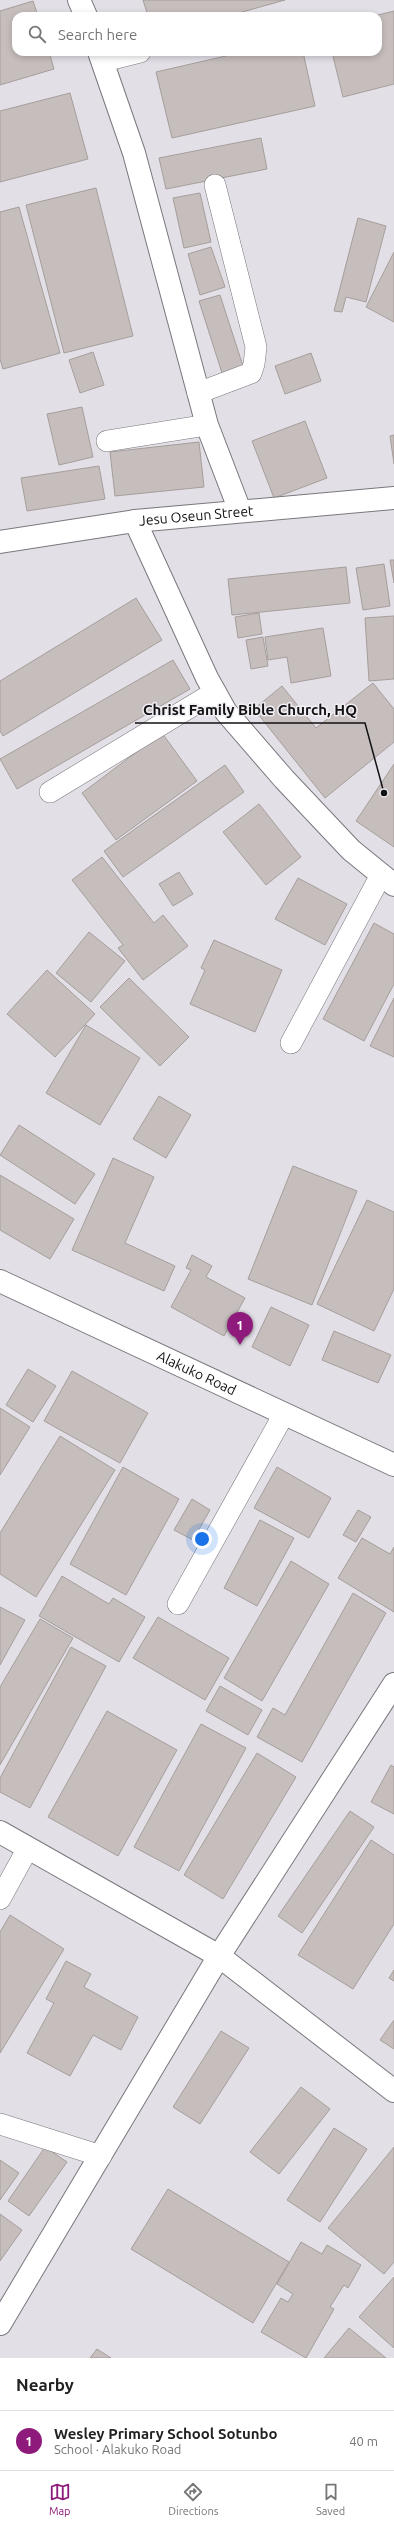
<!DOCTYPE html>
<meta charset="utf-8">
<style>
:root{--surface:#fff;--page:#f2f2f2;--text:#222;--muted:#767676;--line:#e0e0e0;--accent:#8e1b7c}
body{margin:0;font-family:Ubuntu,sans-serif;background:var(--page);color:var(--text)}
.you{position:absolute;left:202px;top:1539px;width:14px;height:14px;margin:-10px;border:3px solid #fff;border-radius:50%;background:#1a73e8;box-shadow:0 0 0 6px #1a73e833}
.badge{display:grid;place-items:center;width:26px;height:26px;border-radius:50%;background:var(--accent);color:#fff;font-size:13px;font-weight:700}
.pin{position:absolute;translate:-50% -33px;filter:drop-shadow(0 1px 2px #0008)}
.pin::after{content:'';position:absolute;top:21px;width:14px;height:12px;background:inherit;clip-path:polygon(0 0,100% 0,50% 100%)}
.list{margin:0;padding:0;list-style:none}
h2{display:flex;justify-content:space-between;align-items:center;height:52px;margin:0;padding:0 16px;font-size:17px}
h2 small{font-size:13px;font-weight:400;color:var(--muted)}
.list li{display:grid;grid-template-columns:26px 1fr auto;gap:12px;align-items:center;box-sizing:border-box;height:60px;padding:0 16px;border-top:1px solid var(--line)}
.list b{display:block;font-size:15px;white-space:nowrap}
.list p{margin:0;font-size:13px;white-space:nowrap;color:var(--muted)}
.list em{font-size:13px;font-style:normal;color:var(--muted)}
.icon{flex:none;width:22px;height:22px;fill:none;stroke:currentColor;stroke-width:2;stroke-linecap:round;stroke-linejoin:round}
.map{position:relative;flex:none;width:394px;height:2358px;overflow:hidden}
.search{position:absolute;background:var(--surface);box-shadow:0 2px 6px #0003;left:12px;right:12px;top:12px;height:44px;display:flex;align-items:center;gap:10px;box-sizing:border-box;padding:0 14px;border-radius:12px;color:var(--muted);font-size:15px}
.sheet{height:112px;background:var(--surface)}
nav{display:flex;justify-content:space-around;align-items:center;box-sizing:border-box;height:56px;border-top:1px solid var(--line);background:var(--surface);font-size:11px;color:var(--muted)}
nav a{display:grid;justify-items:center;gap:2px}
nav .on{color:var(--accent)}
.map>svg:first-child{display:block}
.building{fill:#c6bebc;stroke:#a69e9c}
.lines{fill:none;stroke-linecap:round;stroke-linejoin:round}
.service-casing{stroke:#7a777d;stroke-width:22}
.minor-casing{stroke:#7a777d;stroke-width:24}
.secondary-casing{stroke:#7a777d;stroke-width:24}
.service{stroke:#fff;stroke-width:21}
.minor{stroke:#fff;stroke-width:22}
.secondary{stroke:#fff;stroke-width:22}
.labels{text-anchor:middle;stroke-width:3;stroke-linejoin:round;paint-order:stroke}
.street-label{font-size:14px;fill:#121113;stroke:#f0edf3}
.leader{fill:none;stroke:#121113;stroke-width:1.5}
.callout-dot{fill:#121113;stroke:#f0edf3;stroke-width:1.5}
.callout-label{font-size:15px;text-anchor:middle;font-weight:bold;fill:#121113;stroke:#f0edf3;stroke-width:3;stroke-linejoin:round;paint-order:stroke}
</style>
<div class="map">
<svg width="394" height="2358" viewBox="0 0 394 2358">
<rect width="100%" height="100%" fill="#e2dfe6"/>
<path class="building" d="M143 0H285L228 16H148Z
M33 1 38 16H16V52H49L54 69 0 85V11Z
M394 11V84L343 97 332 52H378V16H374Z
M243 52H303L315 106 172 138 156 72Z
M70 93 88 159 0 182V111Z
M261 138 267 169 166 189 159 158Z
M96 188 133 336 64 353 26 205Z
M200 193 211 242 184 248 173 198Z
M19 207 60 353 3 369 0 359V212Z
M358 218 386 226 366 302 346 297 342 312 334 311Z
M211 247 225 287 200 295 188 254Z
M394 252V322L366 307Z
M220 295 243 366 222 373 199 301Z
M93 352 104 385 80 393 69 360Z
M311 353 321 381 285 394 275 366Z
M82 407 93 457 59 465 47 414Z
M305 421 327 478 274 498 252 441Z
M394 435V464L390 436Z
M199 442 204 487 115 496 110 452Z
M99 466 105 499 27 511 21 478Z
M390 560H394V583Z
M384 564 390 606 363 610 356 568Z
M346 567 350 603 232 615 228 579Z
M136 598 162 640 3 736 0 731V681Z
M259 613 262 634 238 638 235 617Z
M394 616V679L369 681 365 618Z
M323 628 331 676 291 683 287 657 268 660 265 637Z
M263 637 268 666 251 669 246 640Z
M173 660 190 689 17 789 0 759Z
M373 683 394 709V742L325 798 254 709 282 686 316 728Z
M162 733 197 781 116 840 82 793Z
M394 764V847L356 821Z
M225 765 244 792 123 877 104 851Z
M259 804 301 857 266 885 223 832Z
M102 857 154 923 163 915 188 946 143 980 118 948 123 945 72 880Z
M179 872 193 894 173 906 159 884Z
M298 878 347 904 325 945 275 919Z
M374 923 394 934V984L364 1041 323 1019Z
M89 932 125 961 91 1002 56 973Z
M214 940 282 970 255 1032 190 1004 205 970 201 968Z
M47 970 95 1014 55 1057 7 1014Z
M129 978 189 1037 160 1066 100 1007Z
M394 998V1057L370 1046Z
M86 1025 140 1058 100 1125 46 1093Z
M159 1096 191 1115 166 1158 133 1139Z
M19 1125 95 1174 75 1204 0 1155Z
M113 1158 154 1177 125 1243 175 1266 164 1291 72 1250Z
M293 1166 357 1191 312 1305 248 1279Z
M0 1175 74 1219 50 1259 0 1230Z
M367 1200 394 1212V1289L374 1331 317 1304Z
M192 1255 212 1266 206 1277 245 1298 224 1336 171 1307 191 1270 186 1268Z
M271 1307 309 1325 290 1366 252 1347Z
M334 1331 391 1355 378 1383 322 1360Z
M28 1369 56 1386 33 1422 6 1405Z
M72 1371 148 1413 120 1463 44 1421Z
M0 1408 30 1427 0 1475Z
M60 1436 115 1470 36 1597 0 1574V1533Z
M123 1467 179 1499 126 1595 70 1564Z
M277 1467 331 1498 309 1538 254 1508Z
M192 1499 210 1510 193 1540 174 1530Z
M358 1510 371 1517 356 1542 343 1535Z
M260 1520 294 1538 257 1606 224 1588Z
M362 1538 390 1554 394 1547V1612L338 1578Z
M291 1561 329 1584 262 1701 224 1678Z
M62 1576 109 1604 113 1598 145 1617 119 1662 39 1616Z
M353 1593 386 1613 302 1762 257 1737 273 1708 285 1715Z
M0 1607 25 1620 0 1665Z
M158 1617 229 1658 205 1700 133 1658Z
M40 1619 73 1638 0 1765V1687Z
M71 1647 106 1666 30 1808 0 1792V1778Z
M220 1686 262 1710 248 1735 206 1711Z
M107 1711 177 1750 118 1856 48 1817Z
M201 1724 246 1748 179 1871 134 1847Z
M257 1753 296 1777 223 1899 184 1875Z
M391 1765 394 1767V1814L371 1802Z
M350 1811 374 1827 302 1933 278 1916Z
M371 1840 394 1855V1924L353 1989 298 1955Z
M10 1915 64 1949 0 2053V1932Z
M66 1961 91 1974 84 1987 138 2017 121 2050 93 2035 70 2076 27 2053 54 2003 46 1999Z
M394 1970V1981L389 1978Z
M394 2020V2049L380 2040Z
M221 2031 249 2048 200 2124 173 2107Z
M301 2087 330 2109 279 2174 250 2152Z
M334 2128 367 2149 320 2222 287 2200Z
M45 2147 67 2162 29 2216 8 2201Z
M394 2147V2262L384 2274 328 2228Z
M0 2160 19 2173 0 2200Z
M168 2189 289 2262 253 2323 131 2249Z
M0 2214 22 2230 0 2261Z
M301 2242 322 2254 327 2245 361 2265 348 2288 344 2285 330 2307 334 2309 306 2358 261 2332 281 2298 288 2302 293 2294 277 2284Z
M394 2277V2348L359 2317Z
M349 2328 386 2358H324Z
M97 2349 111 2358H90Z"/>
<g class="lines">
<defs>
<path id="service" d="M101 56 112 59 140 52
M198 393 251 373 254 364 256 347 215 185
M107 441 207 425
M50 792 215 692
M291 1043 381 875
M178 1604 284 1414
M0 1899 28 1848
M0 2124 101 2156"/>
<path id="minor" d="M79 0 86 16
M99 52 134 153 207 425 240 511
M135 521 207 678 226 712 284 779 351 850 394 885
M0 1832 219 1956 394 2091
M0 2324 219 1956 394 1684"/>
<g id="secondary">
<path id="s1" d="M0 542 135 521 394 498"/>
<path id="s2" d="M0 1281 394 1465"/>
</g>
</defs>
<use href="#service" class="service-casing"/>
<use href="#minor" class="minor-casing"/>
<use href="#secondary" class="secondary-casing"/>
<use href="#service" class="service"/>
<use href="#minor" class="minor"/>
<use href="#secondary" class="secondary"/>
</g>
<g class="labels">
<g class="street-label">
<text dy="5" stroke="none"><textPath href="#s1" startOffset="198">Jesu Oseun Street</textPath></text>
<text dy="5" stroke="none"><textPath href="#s2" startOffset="217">Alakuko Road</textPath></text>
</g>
</g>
<path class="leader" d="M384 793L365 723H135"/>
<circle class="callout-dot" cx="384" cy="793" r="4"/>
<g class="callout-label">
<text x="250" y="715">Christ Family Bible Church, HQ</text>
</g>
</svg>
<div class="you"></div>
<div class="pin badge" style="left:240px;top:1345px">1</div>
<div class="search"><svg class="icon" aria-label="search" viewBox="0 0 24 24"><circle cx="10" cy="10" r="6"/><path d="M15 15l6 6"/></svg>Search here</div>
</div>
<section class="sheet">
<h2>Nearby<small></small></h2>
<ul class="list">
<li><span class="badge">1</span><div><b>Wesley Primary School Sotunbo</b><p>School · Alakuko Road</p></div><em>40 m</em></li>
</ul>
</section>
<nav>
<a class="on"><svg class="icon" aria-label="map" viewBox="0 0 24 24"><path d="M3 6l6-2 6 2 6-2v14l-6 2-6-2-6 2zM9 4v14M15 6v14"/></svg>Map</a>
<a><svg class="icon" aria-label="directions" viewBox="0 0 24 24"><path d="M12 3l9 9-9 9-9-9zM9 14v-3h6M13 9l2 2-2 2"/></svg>Directions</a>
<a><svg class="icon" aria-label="saved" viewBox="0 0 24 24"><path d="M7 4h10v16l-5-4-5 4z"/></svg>Saved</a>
</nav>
